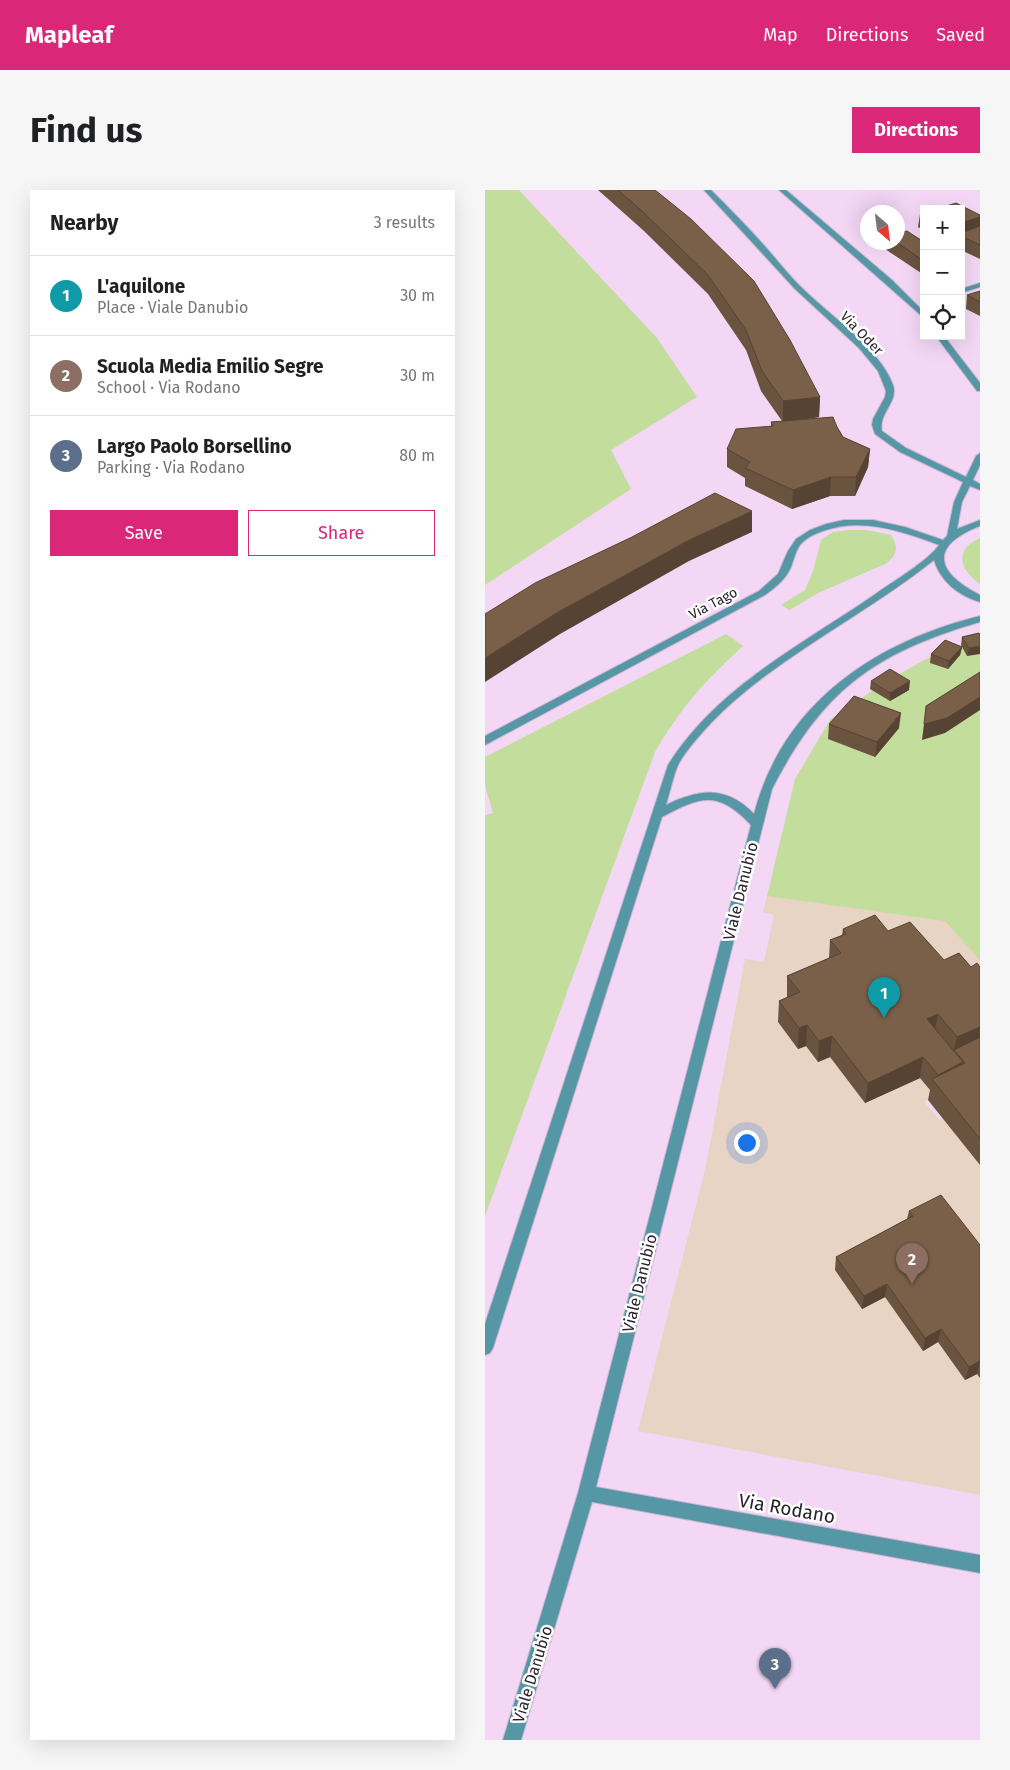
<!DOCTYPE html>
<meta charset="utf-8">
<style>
:root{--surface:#fff;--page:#f6f6f6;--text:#202124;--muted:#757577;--line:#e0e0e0;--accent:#db2777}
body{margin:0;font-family:"Fira Sans",sans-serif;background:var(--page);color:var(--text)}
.controls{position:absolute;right:15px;top:15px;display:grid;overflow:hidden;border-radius:0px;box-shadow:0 5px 20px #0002}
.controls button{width:45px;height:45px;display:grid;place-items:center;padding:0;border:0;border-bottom:1px solid var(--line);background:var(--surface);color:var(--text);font:25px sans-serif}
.compass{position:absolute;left:375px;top:15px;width:45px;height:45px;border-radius:50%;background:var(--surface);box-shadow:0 5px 20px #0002;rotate:152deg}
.you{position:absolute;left:261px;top:952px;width:18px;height:18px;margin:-12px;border:4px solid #fff;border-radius:50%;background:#1a73e8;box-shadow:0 0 0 8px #1a73e833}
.badge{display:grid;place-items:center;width:32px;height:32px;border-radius:50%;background:var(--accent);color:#fff;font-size:16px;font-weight:700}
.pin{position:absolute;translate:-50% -41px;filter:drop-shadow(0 1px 2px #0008)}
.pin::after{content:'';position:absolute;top:26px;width:18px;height:15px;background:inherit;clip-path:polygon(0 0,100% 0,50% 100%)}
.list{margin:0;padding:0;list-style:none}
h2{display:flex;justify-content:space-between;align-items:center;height:65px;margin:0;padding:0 20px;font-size:21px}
h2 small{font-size:16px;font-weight:400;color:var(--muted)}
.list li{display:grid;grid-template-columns:32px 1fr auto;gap:15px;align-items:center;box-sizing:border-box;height:80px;padding:0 20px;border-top:1px solid var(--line)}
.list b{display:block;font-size:19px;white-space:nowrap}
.list p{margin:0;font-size:16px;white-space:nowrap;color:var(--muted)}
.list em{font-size:16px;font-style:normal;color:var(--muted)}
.actions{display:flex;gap:10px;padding:15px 20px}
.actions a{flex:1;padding:11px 0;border:1px solid var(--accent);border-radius:0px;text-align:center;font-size:18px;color:var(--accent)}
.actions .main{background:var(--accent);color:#fff}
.icon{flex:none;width:28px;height:28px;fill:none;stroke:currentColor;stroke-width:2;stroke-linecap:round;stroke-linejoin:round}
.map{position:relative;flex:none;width:495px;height:1550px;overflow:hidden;border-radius:0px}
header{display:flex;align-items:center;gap:30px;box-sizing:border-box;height:70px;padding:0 25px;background:var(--accent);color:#fff}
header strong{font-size:24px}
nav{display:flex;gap:28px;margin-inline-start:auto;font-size:18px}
.intro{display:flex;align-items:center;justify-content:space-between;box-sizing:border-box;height:120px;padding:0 30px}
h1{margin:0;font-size:35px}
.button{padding:12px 22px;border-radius:0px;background:var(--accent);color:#fff;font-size:18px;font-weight:700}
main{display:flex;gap:30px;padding:0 30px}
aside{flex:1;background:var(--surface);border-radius:0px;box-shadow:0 5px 20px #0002}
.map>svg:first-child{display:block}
.education{fill:#e7d4c4}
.green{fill:#c3dd9d}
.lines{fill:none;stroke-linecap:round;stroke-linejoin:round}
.minor-casing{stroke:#cfb6d1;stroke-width:2}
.minor{fill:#5697a6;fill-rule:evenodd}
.wall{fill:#6a533f}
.shaded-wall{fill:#564333}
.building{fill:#7b6049;stroke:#564333}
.labels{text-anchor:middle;stroke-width:5;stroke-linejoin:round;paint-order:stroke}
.far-street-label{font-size:14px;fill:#2c222d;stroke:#fff}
.street-label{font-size:16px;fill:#2c222d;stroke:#fff}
.near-street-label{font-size:19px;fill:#2c222d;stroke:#fff}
</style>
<header>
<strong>Mapleaf</strong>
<nav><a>Map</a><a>Directions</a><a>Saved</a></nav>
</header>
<div class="intro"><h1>Find us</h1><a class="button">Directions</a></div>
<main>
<aside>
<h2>Nearby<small>3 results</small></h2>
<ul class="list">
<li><span class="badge" style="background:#0f9aa8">1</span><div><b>L'aquilone</b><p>Place · Viale Danubio</p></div><em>30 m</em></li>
<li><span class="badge" style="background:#8d6e63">2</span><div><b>Scuola Media Emilio Segre</b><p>School · Via Rodano</p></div><em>30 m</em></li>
<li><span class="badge" style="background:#5c6f8a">3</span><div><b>Largo Paolo Borsellino</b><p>Parking · Via Rodano</p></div><em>80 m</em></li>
</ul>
<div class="actions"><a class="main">Save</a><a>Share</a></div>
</aside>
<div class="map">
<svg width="495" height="1550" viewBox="0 0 495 1550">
<rect width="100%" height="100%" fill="#f3d7f5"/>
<path class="education" d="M282 706 495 734V856L459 875 474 893 439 912 455 930 495 910V1305L153 1241 220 980 260 769 279 772 289 725 278 722Z"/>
<path class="green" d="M0 0H34L172 148 212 207 126 260 146 299 0 395Z
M364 340H382L406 345C414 358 412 366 400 374L333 403 305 420 296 415 320 400 328 381 336 350 348 342Z
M495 348V394C475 380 468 360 495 348Z
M241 444 258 456C220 491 196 517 170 562L0 1026V625L8 623 0 595V567Z
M495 447V770L460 731 282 706 310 589 345 530 394 496 439 470Z"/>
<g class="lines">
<defs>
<path id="minor" d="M219 0H226C243 17 260 34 276 52 289 66 301 82 314 95 341 123 395 158 408 195 414 212 393 223 397 241L421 258 481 287 491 266 495 263V275L488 290 495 294V300L485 296 477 312 472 339 495 330V336C444 356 450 382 495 405V412C474 406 455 391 449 370 378 427 290 467 226 533 214 546 201 560 193 575 188 587 185 602 181 615 214 599 241 595 269 624 298 513 390 452 495 426V432C389 463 338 500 287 599L111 1297 495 1365V1383L107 1312 36 1550H18L93 1303 266 635C233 600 216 606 177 627L8 1158 5 1163 0 1165V1134L183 575C232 497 315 456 389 405 407 392 442 372 454 355 417 341 377 327 338 341 329 344 321 348 315 355 310 362 309 370 306 377 301 389 291 397 280 405L0 555V546L274 401 293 384 303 361 311 349 325 340 341 334 359 330H388L420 337 458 350 462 346 469 312 478 292 415 262 390 244 387 235 388 229 400 207 401 201 393 181 374 158 310 99Z
M294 0H301L407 90 439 122V128Z
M495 93V97L476 103V99Z
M451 146H459L495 193V201H492Z"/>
</defs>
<use href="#minor" class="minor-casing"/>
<use href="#minor" class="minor"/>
</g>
<path class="wall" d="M113 0H170L335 207 334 227 323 229 352 237 358 247 385 259 383 277 370 306H345L307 319 260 296V288L242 277V259L286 237V232L297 231 276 201 261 160 223 104 159 41Z
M476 19 495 25V69L476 60Z
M439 23V40L433 37 435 24Z
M400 52H439V85L400 59Z
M495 101V126L481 119 482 105Z
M495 445 482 466 476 455 477 447Z
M477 457 475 465 463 479 445 473 446 464Z
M386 491 424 500 405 511 385 499Z
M344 534 414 538 390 567 343 549Z
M358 739 403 741 459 770 486 777H495V975L443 910 445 900 435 888 380 913 345 867 333 872 321 856 313 859 293 832 294 811 302 807V786L344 768 345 750 357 745Z
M424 1021 495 1055V1188L492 1184 480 1190 453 1152 438 1161 400 1107 377 1119 350 1080 351 1067 422 1029Z"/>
<path class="shaded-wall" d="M495 27V40L476 46V33Z
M478 77 476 91V78Z
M335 207 334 227 298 232V211Z
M385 259 383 277 370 306 371 287Z
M346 287 345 306 307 319 308 300Z
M267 321V342L204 371 75 444 0 492V468L73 422 204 350Z
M495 456V464L482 466 484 458Z
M477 457 475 465 463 479 464 471Z
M425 491 424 500 405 511V503Z
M495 507V520L460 543 437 550 439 534Z
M416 523 414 538 390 567 392 552Z
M453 824 449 845 442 829Z
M322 835 321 856 313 859 314 838Z
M495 837V856L469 860 472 847Z
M347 846 345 867 333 872 334 851Z
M438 867 435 888 380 913 383 893Z
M478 872 474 893 451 894 453 885Z
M402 1094 400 1107 377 1119 379 1106Z
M456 1139 453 1152 438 1161 440 1148Z
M495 1171 492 1184 480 1190 484 1177Z"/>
<path class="building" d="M133 0H170L206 29 269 91 305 150 335 207 298 211 277 181 261 140 223 85 158 22Z
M471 13 495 25V27L476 33V19H452Z
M495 36V55L476 46V43Z
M422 41 439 52V71L411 52H412V43Z
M495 101V112L482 105Z
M348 227 352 237 358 247 385 259 371 287H346L308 300 260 278 265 272 242 259 251 239 288 236 286 232Z
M230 303 267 321 204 350 73 422 0 468V424L50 393 147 347Z
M494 443 495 445V456L484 458 477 447Z
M460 450 477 457 464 471 446 464Z
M405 479 425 491 405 503 386 491Z
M495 482V507L462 528 439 534 441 516Z
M369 506 416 523 392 552 344 534Z
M390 725 403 741 425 732 459 770 474 763 486 777 492 773 495 777V837L472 847 453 824 442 829 478 872 453 885 438 867 383 893 347 846 334 851 322 835 314 838 294 811 315 802 302 786 356 763 345 750 361 744 358 739Z
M495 847V949L447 889 480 873 469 860Z
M456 1005 495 1055V1171L484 1177 456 1139 440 1148 402 1094 379 1106 351 1067 428 1026 424 1021Z"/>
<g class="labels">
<g class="far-street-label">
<text transform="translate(377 143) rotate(46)" y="5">Via Oder</text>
<text transform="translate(228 413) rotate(-28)" y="5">Via Tago</text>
</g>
<g class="street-label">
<text transform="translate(255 701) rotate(-76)" y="6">Viale Danubio</text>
<text transform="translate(154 1093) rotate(-76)" y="6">Viale Danubio</text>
<text transform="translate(47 1484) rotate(-73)" y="6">Viale Danubio</text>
</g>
<g class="near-street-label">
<text transform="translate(302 1318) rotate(10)" y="7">Via Rodano</text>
</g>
</g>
</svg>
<div class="controls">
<button>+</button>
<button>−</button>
<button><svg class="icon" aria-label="locate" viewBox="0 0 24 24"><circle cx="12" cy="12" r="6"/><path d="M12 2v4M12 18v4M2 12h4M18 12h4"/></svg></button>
</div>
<svg class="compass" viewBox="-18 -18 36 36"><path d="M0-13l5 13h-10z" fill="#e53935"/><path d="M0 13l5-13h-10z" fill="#757577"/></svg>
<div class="you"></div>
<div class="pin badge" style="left:399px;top:828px;background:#0f9aa8">1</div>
<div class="pin badge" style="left:427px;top:1094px;background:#8d6e63">2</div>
<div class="pin badge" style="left:290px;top:1499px;background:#5c6f8a">3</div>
</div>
</main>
